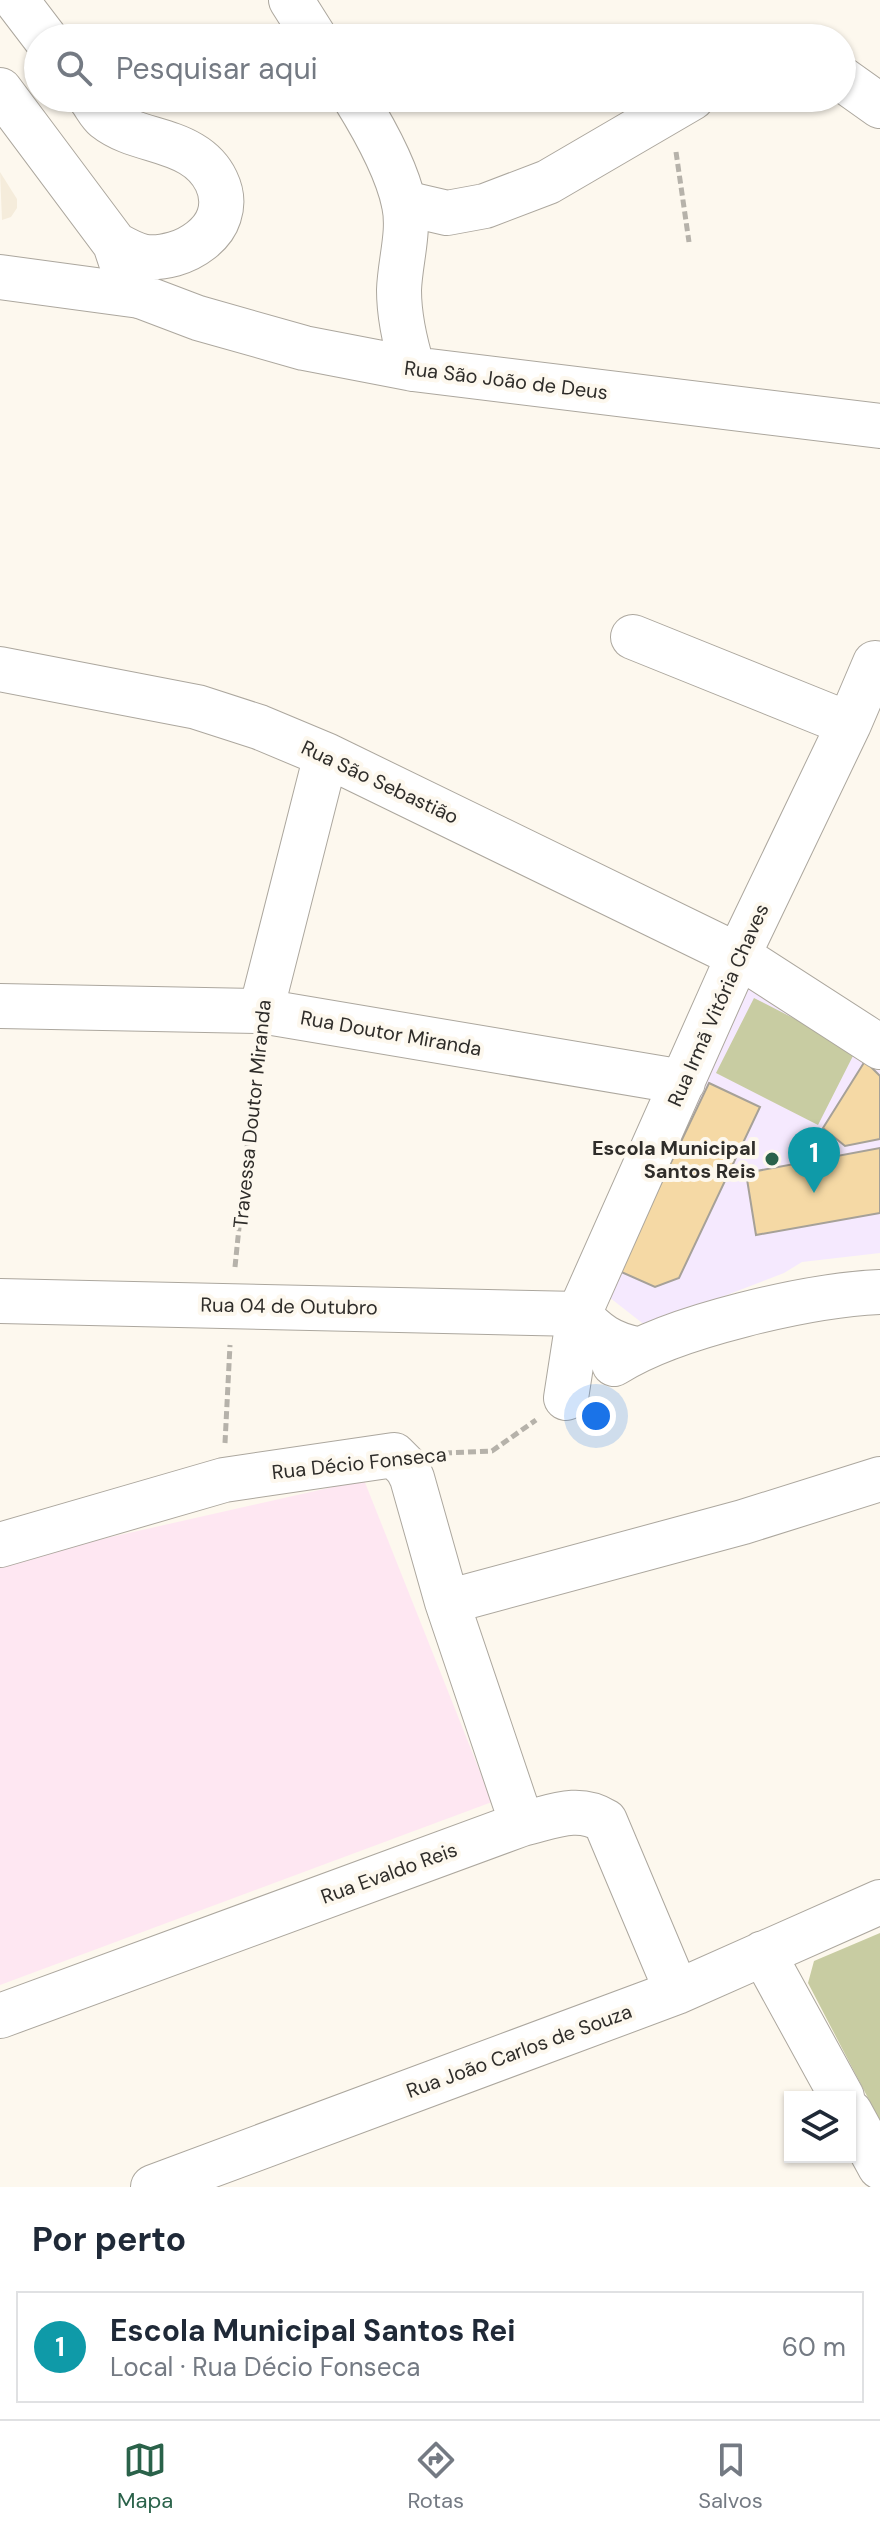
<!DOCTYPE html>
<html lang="pt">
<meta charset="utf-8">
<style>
:root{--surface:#fff;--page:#f2f2f3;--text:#1f2937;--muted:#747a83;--line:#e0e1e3;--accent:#2a624a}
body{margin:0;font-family:"DM Sans",sans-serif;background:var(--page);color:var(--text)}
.controls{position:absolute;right:24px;bottom:24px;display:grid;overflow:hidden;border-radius:0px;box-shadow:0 2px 6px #0004}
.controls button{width:72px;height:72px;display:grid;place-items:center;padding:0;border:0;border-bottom:2px solid var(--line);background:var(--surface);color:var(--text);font:40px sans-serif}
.you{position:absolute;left:596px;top:1416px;width:28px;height:28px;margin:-20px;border:6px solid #fff;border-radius:50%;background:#1a73e8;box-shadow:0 0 0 12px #1a73e833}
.badge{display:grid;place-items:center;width:52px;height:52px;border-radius:50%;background:var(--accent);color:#fff;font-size:26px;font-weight:700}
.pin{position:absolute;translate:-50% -66px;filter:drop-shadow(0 2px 4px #0008)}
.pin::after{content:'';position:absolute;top:42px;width:28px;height:24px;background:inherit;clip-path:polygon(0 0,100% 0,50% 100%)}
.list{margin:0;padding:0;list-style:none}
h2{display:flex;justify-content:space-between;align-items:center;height:104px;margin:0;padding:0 32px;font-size:34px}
h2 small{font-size:26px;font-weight:400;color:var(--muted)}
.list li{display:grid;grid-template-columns:52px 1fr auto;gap:24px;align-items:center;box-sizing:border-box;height:112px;margin:0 16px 16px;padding:0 16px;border:2px solid var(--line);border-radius:0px}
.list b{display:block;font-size:30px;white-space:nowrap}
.list p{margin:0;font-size:26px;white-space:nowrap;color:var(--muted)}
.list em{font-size:26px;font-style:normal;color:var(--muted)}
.icon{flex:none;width:44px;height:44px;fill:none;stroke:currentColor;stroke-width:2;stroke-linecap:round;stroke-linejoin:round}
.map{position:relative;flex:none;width:880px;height:2187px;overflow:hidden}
.search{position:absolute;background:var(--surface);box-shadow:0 2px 6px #0004;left:24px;right:24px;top:24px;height:88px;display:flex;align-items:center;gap:20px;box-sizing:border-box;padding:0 28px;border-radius:44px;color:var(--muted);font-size:30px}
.sheet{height:232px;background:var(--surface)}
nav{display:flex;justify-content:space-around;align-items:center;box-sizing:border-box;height:112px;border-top:2px solid var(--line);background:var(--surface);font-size:22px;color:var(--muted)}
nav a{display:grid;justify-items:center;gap:4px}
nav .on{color:var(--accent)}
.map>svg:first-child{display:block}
.built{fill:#f5ecdb}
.industrial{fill:#fee7f2}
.education{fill:#f5e9fe}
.green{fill:#c8cca2}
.building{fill:#f5d9a5;stroke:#a6a198;stroke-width:2}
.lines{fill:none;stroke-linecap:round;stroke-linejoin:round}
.minor-casing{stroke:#aca79e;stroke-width:46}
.major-casing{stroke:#aca79e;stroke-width:46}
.path{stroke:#b6b2aa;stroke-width:5;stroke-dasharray:8 4;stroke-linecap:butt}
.minor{stroke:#fff;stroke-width:44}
.major{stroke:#fff;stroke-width:44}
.poi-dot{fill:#2a624a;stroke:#fdf8ee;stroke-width:3}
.labels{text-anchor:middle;stroke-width:8;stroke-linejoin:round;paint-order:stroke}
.street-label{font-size:20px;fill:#2f2d2a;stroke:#fdf8ee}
.poi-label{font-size:20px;font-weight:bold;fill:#2f2d2a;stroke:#fdf8ee;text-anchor:end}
</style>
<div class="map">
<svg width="880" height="2187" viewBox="0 0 880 2187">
<rect width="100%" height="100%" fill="#fdf8ee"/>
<path class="built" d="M0 172 17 199V208L11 217 2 220Z"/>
<path class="industrial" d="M364 1480 492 1802 0 1985V1562Z"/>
<path class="education" d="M746 987 880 1064V1253L802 1262 784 1273 646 1326 600 1290Z"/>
<path class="green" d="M754 998 856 1050 818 1125 716 1073Z
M880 1933V2121L808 1983 814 1961Z"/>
<path class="building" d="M865 1061 880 1076V1139L845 1146 823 1128Z
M709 1083 760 1107 679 1278 655 1287 619 1271Z
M880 1148V1213L756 1235 746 1173Z"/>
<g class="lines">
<defs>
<path id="minor" d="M842 79 880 106
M404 203 447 213 485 206 548 182 692 98
M0 277 140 296
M633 637 849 724
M0 669 197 707 259 727 326 755 739 956 880 1047
M0 1006 261 1011 683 1082
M261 1011 326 755
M0 1301 579 1314C596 1334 611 1344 637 1349
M614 1364C673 1326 810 1295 880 1292
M566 1398 579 1314 745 941 849 724 875 663
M0 1545 224 1480 394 1455 407 1468 412 1478 447 1602 522 1824
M447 1602 743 1522 880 1479
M763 1953 842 2097
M0 2016 522 1824C552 1817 578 1804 605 1821L677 1992
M850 2112 880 2167
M153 2187 677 1992 880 1902"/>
<path id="major" d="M16 0 45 38
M291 0 315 38
M0 90 115 244C138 257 148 261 174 254 192 249 213 235 219 216 227 192 213 167 191 154 165 138 130 138 105 118 99 113 95 104 90 98
M355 98C373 127 397 170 404 204 410 232 400 261 399 290 399 317 405 343 413 369
M115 244 128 283 140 296 198 318 304 348 413 369 880 426"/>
</defs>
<use href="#minor" class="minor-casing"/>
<use href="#major" class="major-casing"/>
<path class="path" d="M676 152 689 242
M235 1267 257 1050
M225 1443 230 1345
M444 1453 492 1451 536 1420"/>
<use href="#minor" class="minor"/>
<use href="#major" class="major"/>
</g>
<circle class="poi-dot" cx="772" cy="1159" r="8"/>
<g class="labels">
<g class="street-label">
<text transform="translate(506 380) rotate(7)" y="7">Rua São João de Deus</text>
<text transform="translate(380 782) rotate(25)" y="7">Rua São Sebastião</text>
<text transform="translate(718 1005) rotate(-66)" y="7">Rua Irmã Vitória Chaves</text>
<text transform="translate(391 1033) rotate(10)" y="7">Rua Doutor Miranda</text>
<text transform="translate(252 1114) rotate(-84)" y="7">Travessa Doutor Miranda</text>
<text transform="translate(289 1306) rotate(1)" y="7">Rua 04 de Outubro</text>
<text transform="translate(359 1463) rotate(-6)" y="7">Rua Décio Fonseca</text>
<text transform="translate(389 1873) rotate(-20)" y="7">Rua Evaldo Reis</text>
<text transform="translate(519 2051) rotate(-20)" y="7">Rua João Carlos de Souza</text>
</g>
<g class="poi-label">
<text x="756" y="1155">Escola Municipal<tspan x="756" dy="23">Santos Reis</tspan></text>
</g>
</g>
</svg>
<div class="controls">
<button><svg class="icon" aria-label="layers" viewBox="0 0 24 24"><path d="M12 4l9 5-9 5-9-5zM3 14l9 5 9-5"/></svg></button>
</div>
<div class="you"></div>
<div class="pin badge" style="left:814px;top:1193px;background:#0f9aa8">1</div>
<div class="search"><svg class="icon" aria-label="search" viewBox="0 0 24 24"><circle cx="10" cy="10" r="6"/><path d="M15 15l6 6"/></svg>Pesquisar aqui</div>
</div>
<section class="sheet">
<h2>Por perto<small></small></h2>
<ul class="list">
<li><span class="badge" style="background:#0f9aa8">1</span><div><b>Escola Municipal Santos Rei</b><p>Local · Rua Décio Fonseca</p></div><em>60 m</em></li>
</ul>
</section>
<nav>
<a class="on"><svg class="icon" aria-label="map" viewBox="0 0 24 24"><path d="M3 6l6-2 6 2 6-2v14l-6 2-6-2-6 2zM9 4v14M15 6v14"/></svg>Mapa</a>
<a><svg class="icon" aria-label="directions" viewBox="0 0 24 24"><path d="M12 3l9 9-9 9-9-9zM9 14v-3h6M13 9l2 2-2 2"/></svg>Rotas</a>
<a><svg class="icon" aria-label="saved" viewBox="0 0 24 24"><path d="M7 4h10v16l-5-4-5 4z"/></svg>Salvos</a>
</nav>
